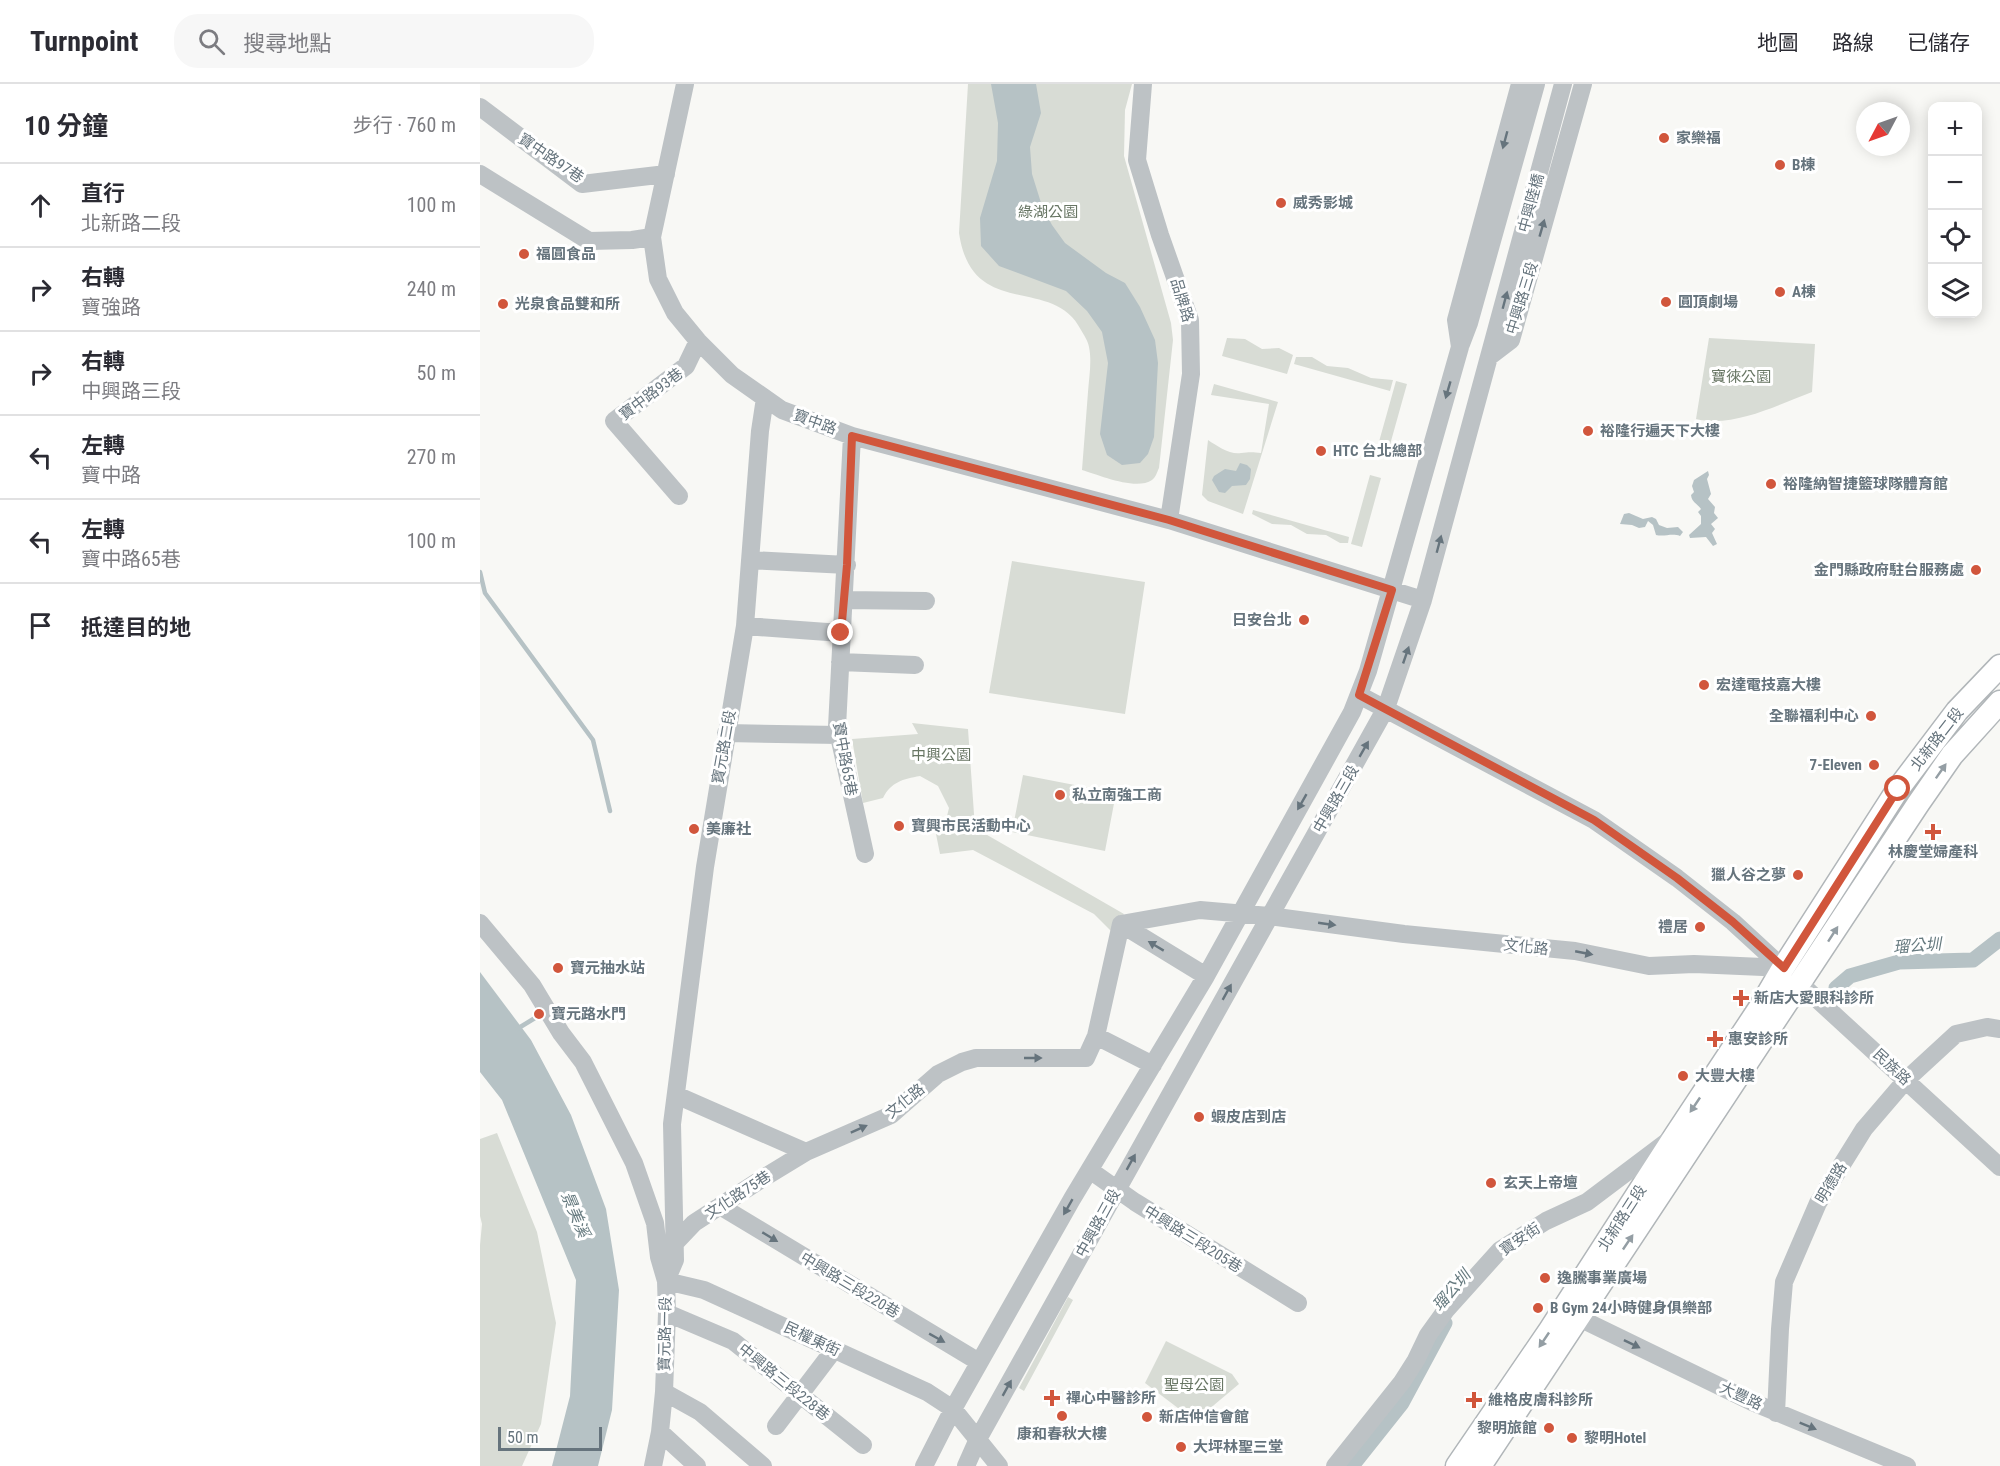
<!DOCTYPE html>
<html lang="zh-TW">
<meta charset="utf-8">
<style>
:root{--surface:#fff;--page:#f7f7f7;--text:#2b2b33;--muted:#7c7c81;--line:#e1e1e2}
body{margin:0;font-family:"Roboto Condensed","Noto Sans TC",sans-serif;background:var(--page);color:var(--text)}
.controls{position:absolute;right:18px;top:18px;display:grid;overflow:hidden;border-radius:12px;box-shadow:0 3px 15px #0003}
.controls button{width:54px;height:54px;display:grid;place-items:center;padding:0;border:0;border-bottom:2px solid var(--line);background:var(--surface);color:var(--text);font:30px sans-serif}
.compass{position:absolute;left:1376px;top:18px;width:54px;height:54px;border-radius:50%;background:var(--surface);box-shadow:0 3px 15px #0003;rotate:229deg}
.scale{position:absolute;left:18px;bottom:15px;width:104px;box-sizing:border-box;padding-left:6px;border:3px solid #66747d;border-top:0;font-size:16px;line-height:21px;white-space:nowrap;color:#66747d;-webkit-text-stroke:4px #fff;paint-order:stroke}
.stop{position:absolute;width:18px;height:18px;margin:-14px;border:4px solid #d1563c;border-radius:50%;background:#fff}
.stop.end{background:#d1563c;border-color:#fff;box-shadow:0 2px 6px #0008}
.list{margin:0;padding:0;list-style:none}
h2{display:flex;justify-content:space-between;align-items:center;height:78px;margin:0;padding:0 24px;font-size:26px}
h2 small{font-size:20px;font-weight:400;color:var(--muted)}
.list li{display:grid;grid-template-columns:39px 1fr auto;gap:18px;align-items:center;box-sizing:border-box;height:84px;padding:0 24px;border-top:2px solid var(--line)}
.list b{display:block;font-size:22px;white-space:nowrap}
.list p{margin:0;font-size:20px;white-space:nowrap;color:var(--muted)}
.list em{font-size:20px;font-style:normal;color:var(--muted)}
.icon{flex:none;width:33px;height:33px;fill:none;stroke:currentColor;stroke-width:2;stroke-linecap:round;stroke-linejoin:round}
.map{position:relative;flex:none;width:1520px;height:1382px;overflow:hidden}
header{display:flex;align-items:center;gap:36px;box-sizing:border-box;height:84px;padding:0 30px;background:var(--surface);border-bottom:2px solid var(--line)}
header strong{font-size:28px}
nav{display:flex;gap:33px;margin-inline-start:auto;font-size:21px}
.search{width:420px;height:54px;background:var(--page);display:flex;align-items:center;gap:15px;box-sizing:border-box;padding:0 21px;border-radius:24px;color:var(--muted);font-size:22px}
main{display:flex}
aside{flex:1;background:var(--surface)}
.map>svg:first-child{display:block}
.green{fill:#d8dcd5}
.water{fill:#b6c2c5}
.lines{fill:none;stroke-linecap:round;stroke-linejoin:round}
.stream{stroke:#b6c2c5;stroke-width:4.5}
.canal{stroke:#b6c2c5;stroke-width:15}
.major-casing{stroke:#b1b6b9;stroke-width:25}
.minor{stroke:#bdc2c5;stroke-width:18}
.major{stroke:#fff;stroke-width:22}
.oneway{fill:#66747d}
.oneway2{fill:#949ea4}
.route{stroke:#d1563c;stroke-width:8}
.poi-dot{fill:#d1563c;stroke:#fff;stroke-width:2}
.labels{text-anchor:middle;stroke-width:6;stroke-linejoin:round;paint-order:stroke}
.poi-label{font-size:15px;font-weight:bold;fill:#66747d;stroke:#fff;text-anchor:start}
.street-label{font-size:15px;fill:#66747d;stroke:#fff}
.park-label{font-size:15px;fill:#687664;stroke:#fff}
.water-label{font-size:16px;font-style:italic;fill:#667a7f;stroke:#fff}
</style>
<header>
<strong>Turnpoint</strong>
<div class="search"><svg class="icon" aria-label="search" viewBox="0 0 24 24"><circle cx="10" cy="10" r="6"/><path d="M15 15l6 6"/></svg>搜尋地點</div>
<nav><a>地圖</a><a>路線</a><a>已儲存</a></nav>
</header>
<main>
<aside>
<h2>10 分鐘<small>步行 · 760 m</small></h2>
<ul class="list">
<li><svg class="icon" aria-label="ahead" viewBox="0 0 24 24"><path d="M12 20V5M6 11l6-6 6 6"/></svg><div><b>直行</b><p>北新路二段</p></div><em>100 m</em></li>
<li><svg class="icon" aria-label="right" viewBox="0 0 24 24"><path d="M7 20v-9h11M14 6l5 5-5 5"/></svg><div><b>右轉</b><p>寶強路</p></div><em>240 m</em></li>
<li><svg class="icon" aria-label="right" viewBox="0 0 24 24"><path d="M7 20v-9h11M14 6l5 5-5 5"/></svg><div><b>右轉</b><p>中興路三段</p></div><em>50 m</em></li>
<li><svg class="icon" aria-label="left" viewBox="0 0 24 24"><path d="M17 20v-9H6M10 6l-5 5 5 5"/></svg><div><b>左轉</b><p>寶中路</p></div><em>270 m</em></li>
<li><svg class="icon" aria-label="left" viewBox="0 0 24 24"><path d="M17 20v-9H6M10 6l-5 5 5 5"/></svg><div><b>左轉</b><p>寶中路65巷</p></div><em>100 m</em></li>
<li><svg class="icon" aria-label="arrive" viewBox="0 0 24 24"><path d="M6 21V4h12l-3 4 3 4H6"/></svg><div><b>抵達目的地</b></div></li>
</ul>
</aside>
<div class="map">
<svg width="1520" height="1382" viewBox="0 0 1520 1382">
<rect width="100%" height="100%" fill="#f8f8f5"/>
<path class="green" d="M488 0H652L645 26 644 72 691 239 693 256 679 384C677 388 676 393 672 396 656 407 619 391 602 386 604 360 606 334 608 308 609 294 612 277 609 263 608 257 604 251 601 246 573 190 492 238 479 149Z
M747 254 765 255 782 265 799 264 813 271 807 290 742 272Z
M1229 254 1335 260 1332 308C1297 321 1254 344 1216 335Z
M816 273H832L847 282 868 284 891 294 913 296 910 307 814 280Z
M916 297 927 300 906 375 895 372Z
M734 300 798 318 763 430 728 417 722 411 728 356C737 362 750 371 761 369 769 368 773 368 781 369L789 320 731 311Z
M890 391 901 394 882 463 871 460Z
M773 426 869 453 868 459H860L846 451 827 450 811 441 792 440 772 430Z
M532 477 665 498 645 630 509 609Z
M432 639 488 645 495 744 644 830 632 848 614 830 493 766 460 770 455 745 465 740 469 724 458 702 440 692C423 695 411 698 403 714L383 719 372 655 438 650Z
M543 691 636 709 625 767 532 748Z
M17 1049 57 1148 76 1239 61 1340 42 1382H0V1161L2 1140 0 1132V1055Z
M588 1213 593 1216 544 1307 539 1304Z
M686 1257 752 1290 759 1300 715 1337 665 1299Z"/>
<path class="water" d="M511 0H556L561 29 550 63 552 90 562 122 572 141 585 159 626 189 645 199 660 223 675 256 678 279 674 353 668 370 660 379 642 381 627 371 620 350 628 279 622 248 607 227 586 207 519 182 501 162 500 134 517 77 518 39Z
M760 379 767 381 771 385 770 395 766 401 752 402 745 409 739 408 732 396 734 392 745 385 756 387Z
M1228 387 1229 391 1227 395 1231 410 1228 415 1235 423 1234 429 1238 434 1231 440 1235 445 1232 449 1237 460 1233 462 1226 453 1210 454 1209 451 1221 440V432L1218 428 1221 425C1217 419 1212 419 1211 411L1214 408 1212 402 1214 396Z
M1149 429 1163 435 1172 433 1176 435 1179 441 1187 444 1198 443 1203 448 1200 452C1192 449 1184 453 1176 451L1173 441 1168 437 1165 443 1159 444 1152 441 1140 440 1144 430Z
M0 888 51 956 91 1031 126 1125 139 1206 132 1326 118 1382H72L90 1312 96 1196 22 1016 0 988Z"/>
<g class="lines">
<path class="stream" d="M0 488 5 509 113 656 130 727
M37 945 55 934"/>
<path class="canal" d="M1356 904 1370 892 1419 878 1493 876 1520 855
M872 1382 922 1319 965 1239"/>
<defs>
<path id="major" d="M977 1382 1070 1246 1195 1052 1279 925 1303 884 1418 705 1477 627 1520 582
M1000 1382 1438 720 1472 671 1520 618"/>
</defs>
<use href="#major" class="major-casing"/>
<path class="minor" d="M205 0 172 153 178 195 195 229 218 257 252 291 302 326 372 352 689 436 943 516
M663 0 657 76 680 151 710 236 711 290 689 436
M0 23 102 100 186 90
M0 90 109 157 152 156 172 153
M981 260 989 239 1056 0
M1010 272 1031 256 1103 0
M372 352 357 643 385 770
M199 412 134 337 206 282 218 257
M270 476 367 481
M364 516 446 517
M265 542 361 549
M360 578 435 581
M879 611 1114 736 1197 794 1253 838 1520 1083
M246 649 359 651
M0 839 52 901 81 949 103 978 154 1079 175 1139 179 1173 186 1197
M726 892 641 840 720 826 789 832 924 850 1095 867 1169 882 1214 880 1303 884
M616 952 641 840
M196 1011 326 1068
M611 1087 655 1118 818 1219
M240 1122 499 1278
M195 1159 214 1139 280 1096 326 1068 411 1031 458 990 482 978 496 974H606L616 952 673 981
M186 1197 224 1206 447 1308 473 1325 519 1382
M187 1229 253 1257 383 1361
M1099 1234 1272 1318 1427 1382
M184 1308 220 1328 283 1382
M1296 1329 1300 1245 1304 1198 1338 1119 1384 1045 1426 996 1476 950 1507 943 1520 945
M296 1342 350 1271 352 1264
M180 1348 217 1382
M173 1382 180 1348 184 1308 187 1229 186 1197 195 1176 192 1040 225 783 265 542 280 347 285 314
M444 1382 473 1325 592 1115 726 892 872 628 888 587 980 263 976 236 1040 0
M486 1382 498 1355 906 624 943 516 1083 0
M855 1382 922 1298 936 1276 948 1251 966 1226 1020 1166 1066 1137 1107 1118 1188 1057"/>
<use href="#major" class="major"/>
</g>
<defs><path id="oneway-solid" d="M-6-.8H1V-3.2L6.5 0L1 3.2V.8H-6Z" transform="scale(1.5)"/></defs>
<g class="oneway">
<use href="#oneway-solid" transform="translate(1025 56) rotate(105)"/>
<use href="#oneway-solid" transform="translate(1062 144) rotate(-74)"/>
<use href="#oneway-solid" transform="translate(1025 216) rotate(-75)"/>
<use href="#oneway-solid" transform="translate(968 306) rotate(106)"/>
<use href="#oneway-solid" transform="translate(959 460) rotate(-75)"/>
<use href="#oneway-solid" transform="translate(926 571) rotate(-71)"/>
<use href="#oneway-solid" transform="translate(884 665) rotate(-60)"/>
<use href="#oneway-solid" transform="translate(822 718) rotate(120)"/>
<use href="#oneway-solid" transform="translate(847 840) rotate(8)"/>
<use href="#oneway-solid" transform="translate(676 862) rotate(-149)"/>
<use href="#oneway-solid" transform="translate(1104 869) rotate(11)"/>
<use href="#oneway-solid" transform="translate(747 908) rotate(-61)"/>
<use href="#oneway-solid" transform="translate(553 974)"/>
<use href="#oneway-solid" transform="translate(379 1045) rotate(-24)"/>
<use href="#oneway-solid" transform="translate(651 1078) rotate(-61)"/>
<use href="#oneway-solid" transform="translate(588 1123) rotate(120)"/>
<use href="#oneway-solid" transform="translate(290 1153) rotate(31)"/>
<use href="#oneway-solid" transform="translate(457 1254) rotate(29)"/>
<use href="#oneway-solid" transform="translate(1152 1260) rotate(26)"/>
<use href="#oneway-solid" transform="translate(527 1304) rotate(-61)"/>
<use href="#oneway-solid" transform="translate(1328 1342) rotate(22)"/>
</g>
<g class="oneway2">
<use href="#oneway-solid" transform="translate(1461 687) rotate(-55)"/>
<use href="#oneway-solid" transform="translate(1353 850) rotate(-57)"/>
<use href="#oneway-solid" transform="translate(1215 1021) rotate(124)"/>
<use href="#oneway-solid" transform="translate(1148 1158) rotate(-56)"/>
<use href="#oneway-solid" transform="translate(1064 1256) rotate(124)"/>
</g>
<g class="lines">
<path class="route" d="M361 549 367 481 372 352 689 436 912 506 879 611 1114 736 1197 794 1253 838 1304 884 1418 705"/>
</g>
<g class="poi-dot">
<circle cx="1184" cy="54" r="6"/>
<circle cx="1300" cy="81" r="6"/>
<circle cx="801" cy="119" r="6"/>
<circle cx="44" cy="170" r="6"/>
<circle cx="1300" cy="208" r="6"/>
<circle cx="1186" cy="218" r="6"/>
<circle cx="23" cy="220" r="6"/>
<circle cx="1108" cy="347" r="6"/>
<circle cx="841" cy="367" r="6"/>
<circle cx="1291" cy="400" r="6"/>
<circle cx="1496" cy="486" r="6"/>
<circle cx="824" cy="536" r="6"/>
<circle cx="1224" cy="601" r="6"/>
<circle cx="1391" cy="632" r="6"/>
<circle cx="1394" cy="681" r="6"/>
<circle cx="580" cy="711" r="6"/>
<circle cx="419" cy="742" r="6"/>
<circle cx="214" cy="745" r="6"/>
<path d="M1450 739h6v6h6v6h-6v6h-6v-6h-6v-6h6z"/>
<circle cx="1318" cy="791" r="6"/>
<circle cx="1220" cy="843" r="6"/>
<circle cx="78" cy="884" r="6"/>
<path d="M1258 905h6v6h6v6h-6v6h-6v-6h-6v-6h6z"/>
<circle cx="59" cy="930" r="6"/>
<path d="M1232 946h6v6h6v6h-6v6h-6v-6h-6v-6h6z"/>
<circle cx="1203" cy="992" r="6"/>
<circle cx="719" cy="1033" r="6"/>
<circle cx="1011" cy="1099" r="6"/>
<circle cx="1065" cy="1194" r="6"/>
<circle cx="1058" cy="1224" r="6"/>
<path d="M569 1305h6v6h6v6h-6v6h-6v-6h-6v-6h6z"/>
<path d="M991 1307h6v6h6v6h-6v6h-6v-6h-6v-6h6z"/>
<circle cx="582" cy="1332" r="6"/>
<circle cx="667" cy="1333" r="6"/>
<circle cx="1069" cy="1344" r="6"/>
<circle cx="1092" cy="1354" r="6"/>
<circle cx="701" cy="1363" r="6"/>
</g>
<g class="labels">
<g class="poi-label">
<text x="1196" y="59">家樂福</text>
<text x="1312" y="86">B棟</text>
<text x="813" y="124">威秀影城</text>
<text x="56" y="175">福圓食品</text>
<text x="1312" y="213">A棟</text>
<text x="1198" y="223">圓頂劇場</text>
<text x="35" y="225">光泉食品雙和所</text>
<text x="1120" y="352">裕隆行遍天下大樓</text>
<text x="853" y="372">HTC 台北總部</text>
<text x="1303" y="405">裕隆納智捷籃球隊體育館</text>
<text x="1484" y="491" text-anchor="end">金門縣政府駐台服務處</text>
<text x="812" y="541" text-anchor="end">日安台北</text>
<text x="1236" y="606">宏達電技嘉大樓</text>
<text x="1379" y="637" text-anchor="end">全聯福利中心</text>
<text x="1382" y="686" text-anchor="end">7-Eleven</text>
<text x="592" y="716">私立南強工商</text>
<text x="431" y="747">寶興市民活動中心</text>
<text x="226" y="750">美廉社</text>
<text x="1453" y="773" text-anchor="middle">林慶堂婦產科</text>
<text x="1306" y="796" text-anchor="end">獵人谷之夢</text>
<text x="1208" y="848" text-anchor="end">禮居</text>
<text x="90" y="889">寶元抽水站</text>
<text x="1274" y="919">新店大愛眼科診所</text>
<text x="71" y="935">寶元路水門</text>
<text x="1248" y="960">惠安診所</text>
<text x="1215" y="997">大豐大樓</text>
<text x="731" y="1038">蝦皮店到店</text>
<text x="1023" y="1104">玄天上帝壇</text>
<text x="1077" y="1199">逸騰事業廣場</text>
<text x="1070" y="1229">B Gym 24小時健身俱樂部</text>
<text x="586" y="1319">禪心中醫診所</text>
<text x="1008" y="1321">維格皮膚科診所</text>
<text x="679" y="1338">新店仲信會館</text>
<text x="1057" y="1349" text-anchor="end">黎明旅館</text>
<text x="582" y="1355" text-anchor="middle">康和春秋大樓</text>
<text x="1104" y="1359">黎明Hotel</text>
<text x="713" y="1368">大坪林聖三堂</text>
</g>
<g class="street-label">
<text transform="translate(71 74) rotate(34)" y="5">寶中路97巷</text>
<text transform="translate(1051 119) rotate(-75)" y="5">中興陸橋</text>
<text transform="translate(1042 214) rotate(-73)" y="5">中興路三段</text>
<text transform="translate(702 216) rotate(73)" y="5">品牌路</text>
<text transform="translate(171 310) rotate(-37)" y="5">寶中路93巷</text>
<text transform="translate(335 338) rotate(20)" y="5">寶中路</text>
<text transform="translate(1457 655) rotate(-52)" y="5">北新路二段</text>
<text transform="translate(244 663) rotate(-80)" y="5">寶元路二段</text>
<text transform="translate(365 675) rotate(80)" y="5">寶中路65巷</text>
<text transform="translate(856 715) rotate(-60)" y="5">中興路三段</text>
<text transform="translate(1046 863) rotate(6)" y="5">文化路</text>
<text transform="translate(1412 983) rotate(43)" y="5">民族路</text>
<text transform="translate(425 1017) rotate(-39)" y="5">文化路</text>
<text transform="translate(1351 1099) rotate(-59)" y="5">明德路</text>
<text transform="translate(258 1111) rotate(-33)" y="5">文化路75巷</text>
<text transform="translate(1142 1134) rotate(-57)" y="5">北新路三段</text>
<text transform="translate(618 1139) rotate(-61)" y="5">中興路三段</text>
<text transform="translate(713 1155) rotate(32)" y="5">中興路三段205巷</text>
<text transform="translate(1040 1155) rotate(-34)" y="5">寶安街</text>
<text transform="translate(370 1201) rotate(31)" y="5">中興路三段220巷</text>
<text transform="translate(185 1250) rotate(-89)" y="5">寶元路一段</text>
<text transform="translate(332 1255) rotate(25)" y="5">民權東街</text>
<text transform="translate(304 1298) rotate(39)" y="5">中興路三段228巷</text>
<text transform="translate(1261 1312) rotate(25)" y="5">大豐路</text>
</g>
<g class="park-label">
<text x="568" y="133">綠湖公園</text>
<text x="1261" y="298">寶徠公園</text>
<text x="461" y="676">中興公園</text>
<text x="714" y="1306">聖母公園</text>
</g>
<g class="water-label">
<text transform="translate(1437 861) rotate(-4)" y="6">瑠公圳</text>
<text transform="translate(96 1130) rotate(67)" y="6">景美溪</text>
<text transform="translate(971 1206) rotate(-49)" y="6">瑠公圳</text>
</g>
</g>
</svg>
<div class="controls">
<button>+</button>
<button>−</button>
<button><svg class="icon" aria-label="locate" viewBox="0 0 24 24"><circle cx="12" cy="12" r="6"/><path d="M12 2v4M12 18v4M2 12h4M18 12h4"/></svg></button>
<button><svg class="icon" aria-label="layers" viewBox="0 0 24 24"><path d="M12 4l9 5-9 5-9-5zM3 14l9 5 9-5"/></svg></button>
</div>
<svg class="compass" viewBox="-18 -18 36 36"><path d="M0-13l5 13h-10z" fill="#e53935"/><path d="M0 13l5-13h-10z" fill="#7c7c81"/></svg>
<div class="scale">50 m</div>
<div class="stop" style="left:1418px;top:705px"></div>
<div class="stop end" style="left:361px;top:549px"></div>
</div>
</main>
